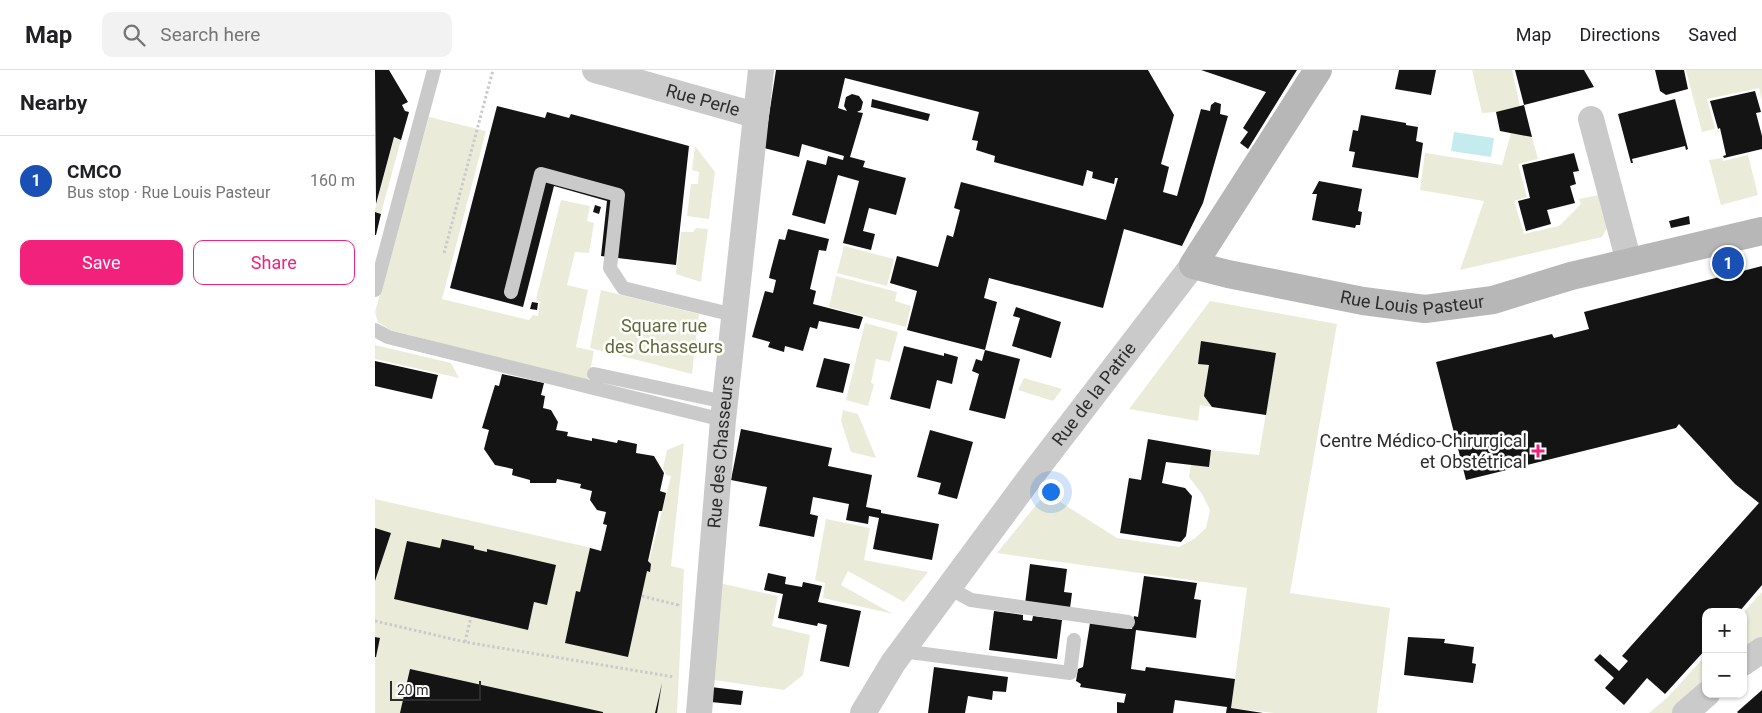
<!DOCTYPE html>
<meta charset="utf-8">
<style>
:root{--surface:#fff;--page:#f2f2f2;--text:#202124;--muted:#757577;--line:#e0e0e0;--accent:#f2217b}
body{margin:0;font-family:Roboto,sans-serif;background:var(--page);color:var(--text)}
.controls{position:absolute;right:15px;bottom:15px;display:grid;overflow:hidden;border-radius:10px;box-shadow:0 1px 4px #0004}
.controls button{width:45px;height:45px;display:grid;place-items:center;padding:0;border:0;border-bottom:1px solid var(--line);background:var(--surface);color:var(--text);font:25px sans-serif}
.scale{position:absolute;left:15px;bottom:12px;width:91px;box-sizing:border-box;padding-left:5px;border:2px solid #2d2d2d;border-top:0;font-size:14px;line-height:18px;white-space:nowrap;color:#2d2d2d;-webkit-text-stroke:4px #fff;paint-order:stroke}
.you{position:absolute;left:675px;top:421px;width:18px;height:18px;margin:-12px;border:4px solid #fff;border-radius:50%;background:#1a73e8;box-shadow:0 0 0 8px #1a73e833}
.badge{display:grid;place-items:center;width:32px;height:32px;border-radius:50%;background:var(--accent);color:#fff;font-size:16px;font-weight:700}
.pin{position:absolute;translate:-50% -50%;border:2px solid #fff;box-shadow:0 1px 5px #0006}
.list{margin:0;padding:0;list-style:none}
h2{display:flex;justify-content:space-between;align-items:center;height:65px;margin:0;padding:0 20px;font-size:21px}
h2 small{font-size:16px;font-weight:400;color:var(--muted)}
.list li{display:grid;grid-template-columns:32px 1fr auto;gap:15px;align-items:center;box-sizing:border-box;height:90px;padding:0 20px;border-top:1px solid var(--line)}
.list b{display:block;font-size:19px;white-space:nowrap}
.list p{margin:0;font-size:16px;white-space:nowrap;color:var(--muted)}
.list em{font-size:16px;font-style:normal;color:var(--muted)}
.actions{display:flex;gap:10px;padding:15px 20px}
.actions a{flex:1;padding:11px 0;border:1px solid var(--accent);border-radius:10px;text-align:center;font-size:18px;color:var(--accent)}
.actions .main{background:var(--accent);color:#fff}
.icon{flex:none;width:28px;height:28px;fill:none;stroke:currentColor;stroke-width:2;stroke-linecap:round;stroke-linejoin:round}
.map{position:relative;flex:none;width:1387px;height:643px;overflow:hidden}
header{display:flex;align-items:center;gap:30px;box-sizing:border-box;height:70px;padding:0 25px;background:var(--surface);border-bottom:1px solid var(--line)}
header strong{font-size:24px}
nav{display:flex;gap:28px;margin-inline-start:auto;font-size:18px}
.search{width:350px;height:45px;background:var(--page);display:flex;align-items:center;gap:12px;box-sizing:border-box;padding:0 18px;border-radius:10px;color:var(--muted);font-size:19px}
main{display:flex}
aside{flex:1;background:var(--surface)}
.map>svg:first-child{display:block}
.green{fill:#eaecd9}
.water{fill:#c4ecee}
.building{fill:#141414}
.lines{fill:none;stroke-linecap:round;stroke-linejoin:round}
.path{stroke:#cacaca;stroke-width:3;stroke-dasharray:2.5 2.5;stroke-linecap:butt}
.lane{stroke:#cacaca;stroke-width:14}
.street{stroke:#cacaca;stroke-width:26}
.secondary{stroke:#b7b7b7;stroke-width:28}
.poi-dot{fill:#f2217b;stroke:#fff;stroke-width:2}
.labels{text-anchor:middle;stroke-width:5;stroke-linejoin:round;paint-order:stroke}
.street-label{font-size:18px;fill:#2d2d2d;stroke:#fff}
.park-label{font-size:18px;fill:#636c37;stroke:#fff}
.poi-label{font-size:18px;fill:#2d2d2d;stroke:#fff;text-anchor:end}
</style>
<header>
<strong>Map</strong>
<div class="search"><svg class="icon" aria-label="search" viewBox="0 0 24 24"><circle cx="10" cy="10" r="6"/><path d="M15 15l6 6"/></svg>Search here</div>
<nav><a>Map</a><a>Directions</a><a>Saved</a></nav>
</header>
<main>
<aside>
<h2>Nearby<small></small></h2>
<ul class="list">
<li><span class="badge" style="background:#1a4fb4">1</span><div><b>CMCO</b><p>Bus stop · Rue Louis Pasteur</p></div><em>160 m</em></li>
</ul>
<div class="actions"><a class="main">Save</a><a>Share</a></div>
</aside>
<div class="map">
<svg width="1387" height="643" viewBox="0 0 1387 643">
<rect width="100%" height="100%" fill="#fff"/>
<path class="green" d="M1097 0H1137L1145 36 1121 42 1107 43Z
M1311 0H1387V31L1384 18 1332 29 1340 59 1327 62Z
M54 47 111 61 67 229 154 250 158 245 163 246 165 231 161 229 186 130 215 136 212 151 219 153 214 183 200 182 192 215 213 220 201 277 219 281 213 312 15 260 3 252 0 242Z
M1136 63 1157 67 1163 89 1143 94 1152 127 1139 131 1149 164 1184 156 1206 134 1204 129 1228 124 1236 151 1227 167 1085 200 1109 131 1045 120 1050 83 1127 95Z
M19 68 26 70 6 143 0 142V140Z
M320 76 340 102 334 149 312 146 316 114H323L324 102 317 100Z
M1373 85 1383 125 1346 135 1334 90 1347 88 1348 91Z
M321 158 333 159 326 212 301 204 306 162H318Z
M469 176 519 189 512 216 462 203Z
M461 206 522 222 520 231 536 236 531 257 454 237Z
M226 220 324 244 317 304 215 278Z
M835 231 962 254 915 523 1015 538 1002 643H899L856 638 872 518 622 483 671 423 742 468 804 477 819 469 831 458 835 440 827 424 814 407 816 394 834 397 836 380 884 385 901 283 826 271 823 294 834 295 837 337 825 335 823 351 754 339Z
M490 253 523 262 515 292 501 289 496 313 499 314 493 336 471 330Z
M0 275 76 293 84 308 0 289Z
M649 308 687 319 678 331 643 320Z
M468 340 483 344 501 388 476 382 466 351Z
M309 373 296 496 309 499 302 643H0V429L274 491 296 406 291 405 288 398 292 380Z
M451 449 495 458 489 490 553 502 529 532 473 501 466 515 518 544 448 528 450 513 440 510Z
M344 513 403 526 397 556 435 565 428 605 409 620 339 610Z
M1387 522V567L1368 584V543Z
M1331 585V618L1303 643H1274L1293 627Z"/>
<path class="water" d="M1079 62 1119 68 1116 87 1076 81Z"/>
<path class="building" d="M0 0H14L33 32 27 35 30 41 34 42 26 70 19 67 1 134Z
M401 0H773L799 45 786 94 794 97 788 122 802 126 826 39 835 41 836 35 840 32 846 34 845 44 853 46 828 133 807 176 749 159 728 238 614 208 609 228 622 232 610 280 532 260 542 221 515 213 522 186 563 197 572 165 578 167 585 140 579 138 586 112 731 150 743 108H740L739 114 717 108 718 102 712 100 708 116 619 92 620 86 601 80 603 71 597 70 604 42 470 8 463 38 472 41 469 36 471 27 477 24 484 26 488 32 486 40 482 42 488 43 475 87 490 91 488 97 531 108 521 145 494 138 488 161 500 164 496 180 468 173 484 111 463 105 450 154 417 145 432 90 451 95 453 86 468 90 469 86 427 74 424 87 389 78Z
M826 0H922L873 79 865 73 873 62 868 58 891 22Z
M1024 0H1061L1056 25 1020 19Z
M1140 0H1209L1219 17 1149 35Z
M1280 0H1309L1313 19 1291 25 1285 21Z
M1380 21 1386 42 1381 43 1387 66V79L1349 88 1348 86 1351 85 1345 58 1343 59 1335 31Z
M497 29 555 44 553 51 496 37Z
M1300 29 1313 79 1311 80 1310 76 1257 89 1258 93H1256L1243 44Z
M1149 35 1157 67 1125 61 1121 42Z
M122 36 170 48 172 42 194 48 196 44 314 76 301 195 226 186 232 131 179 116 148 237 75 218Z
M986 45 1031 53V55L1043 57 1041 71 1048 73 1043 108 977 97 980 82 974 81 978 60 983 61Z
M1199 83 1204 101 1198 102 1201 114 1195 116 1200 133 1172 140 1176 154 1151 161 1143 131 1155 128 1147 95Z
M944 111 987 119 983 141 987 142 985 155H981L980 158 937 150 942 124H937Z
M220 135 226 137 224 144 218 142Z
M0 142 6 144 1 165H0Z
M1314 146 1315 154 1296 158 1294 151Z
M413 159 454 169 451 181 444 180 435 219 441 221 438 234 488 247 484 259 444 251 442 259 435 257 428 281 410 276 409 282 393 277 395 272 377 267 390 221 398 223 401 210 394 208 396 199 404 169 410 170Z
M1363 186 1364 194 1345 198 1344 191Z
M1387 196V515L1364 542H1331V579L1290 624 1272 608 1249 635 1230 618 1239 608 1219 590 1225 584 1244 601 1253 591 1247 586 1384 433 1360 414 1304 354 1301 358 1091 410 1061 292 1177 264 1179 268 1214 259 1209 242Z
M157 232 163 233 162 240 155 239Z
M641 237 686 252 676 288 637 276 645 248 638 246Z
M826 271 901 283 891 345 837 337 829 326 834 295 823 294Z
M529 276 569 286V283L583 287 577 314 562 310 555 339 515 329Z
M610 280 645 289 630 349 594 340 604 304 597 301 601 289 607 291Z
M449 288 475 294 468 323 441 317Z
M0 291 63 305 57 329 0 316Z
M127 304 169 313 166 325 170 326 168 338 176 340 183 352 181 360 193 362 192 366 217 371V368L242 373 243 370 262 374 261 383 279 386 289 403 285 421 291 423 287 441H284L273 491 276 494 275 502 272 501 253 587 190 573 201 521 205 522 215 478 226 481 232 455 228 454 231 442 222 440 215 430 217 421 205 418 206 414 182 409 181 413H155V410L137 405 138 399 120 395 109 379 114 360 107 358 120 315 124 316Z
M366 359 457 378 453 396 497 405 491 437 506 440V443L564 454 557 490 498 479 504 448 494 446 493 454 471 450 474 434 438 427 435 444 443 446 439 467 384 456 392 417 356 410Z
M555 360 598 372 582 429 563 424 566 413 542 407Z
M773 369 836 380 834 397 791 392 787 413 810 418 817 426 811 466 806 472 745 463 754 408 766 410Z
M0 458 16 463 0 511Z
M67 469 99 476V479L112 482V479L181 495 172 535 159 532 153 560 19 529 32 471 65 478Z
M655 494 692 499 689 522 697 523 695 538 650 534Z
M393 503 411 507 410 514 427 517 428 512 447 516 443 532 486 541 474 597 445 591 452 555 443 553 442 556 403 548 408 524 389 520Z
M769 506 822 513 819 529 826 530 821 568 761 560 756 599 770 601 771 597 860 609 856 638 888 643H851L852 637 800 630 798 643H742V632L749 633 751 624 705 617 706 614 701 611 703 599 708 597 715 553 757 559 759 546 763 547Z
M619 541 648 545V550L657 551 658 546 687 550 682 589 614 580Z
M0 567 5 568 1 587H0Z
M1033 567 1070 569 1069 573 1099 577 1097 593 1101 594 1098 613 1029 605Z
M559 597 633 607 631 622 618 621 617 630 593 626 590 643H553Z
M35 599 228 642V643H25Z
M287 613 282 643H280Z
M336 617 368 621 366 635 336 632Z
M1387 620V643H1363L1362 642Z"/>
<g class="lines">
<path class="path" d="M69 183 118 0
M267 526 303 535 302 537
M0 551 90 572 299 607
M90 572 96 547"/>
<path class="lane" d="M0 220 59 0
M136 222 166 104 243 125 235 198 248 218 359 245
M0 260 13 267 348 350
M219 304 350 332
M574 518 596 530 753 552
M527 581 695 603 699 570"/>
<g class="street">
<path id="s1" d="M220 0 380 45"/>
<path d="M1216 49 1254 192"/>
<path d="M1368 593 1387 580"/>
<path id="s2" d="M324 643 348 350 386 0"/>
<path id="s3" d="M488 643 518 593 657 405 818 195"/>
<path d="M1310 643 1332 624"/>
</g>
<path class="secondary" id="s4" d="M943 0 818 195 853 204 988 231 1050 239 1118 230 1196 206 1387 161"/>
</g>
<path class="poi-dot" d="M1160.5 373.5h5v5h5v5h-5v5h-5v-5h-5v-5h5z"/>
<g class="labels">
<g class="street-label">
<text dy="6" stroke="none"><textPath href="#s1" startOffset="112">Rue Perle</textPath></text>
<text dy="6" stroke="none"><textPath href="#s4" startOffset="455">Rue Louis Pasteur</textPath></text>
<text dy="6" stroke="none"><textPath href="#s3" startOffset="394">Rue de la Patrie</textPath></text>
<text dy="6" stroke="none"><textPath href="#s2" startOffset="262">Rue des Chasseurs</textPath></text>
</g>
<g class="park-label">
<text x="289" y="262">Square rue<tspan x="289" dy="21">des Chasseurs</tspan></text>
</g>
<g class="poi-label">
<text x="1152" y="377">Centre Médico-Chirurgical<tspan x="1152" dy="21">et Obstétrical</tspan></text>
</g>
</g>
</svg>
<div class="controls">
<button>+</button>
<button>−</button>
</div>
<div class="scale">20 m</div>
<div class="you"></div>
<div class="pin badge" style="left:1353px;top:193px;background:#1a4fb4">1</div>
</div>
</main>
